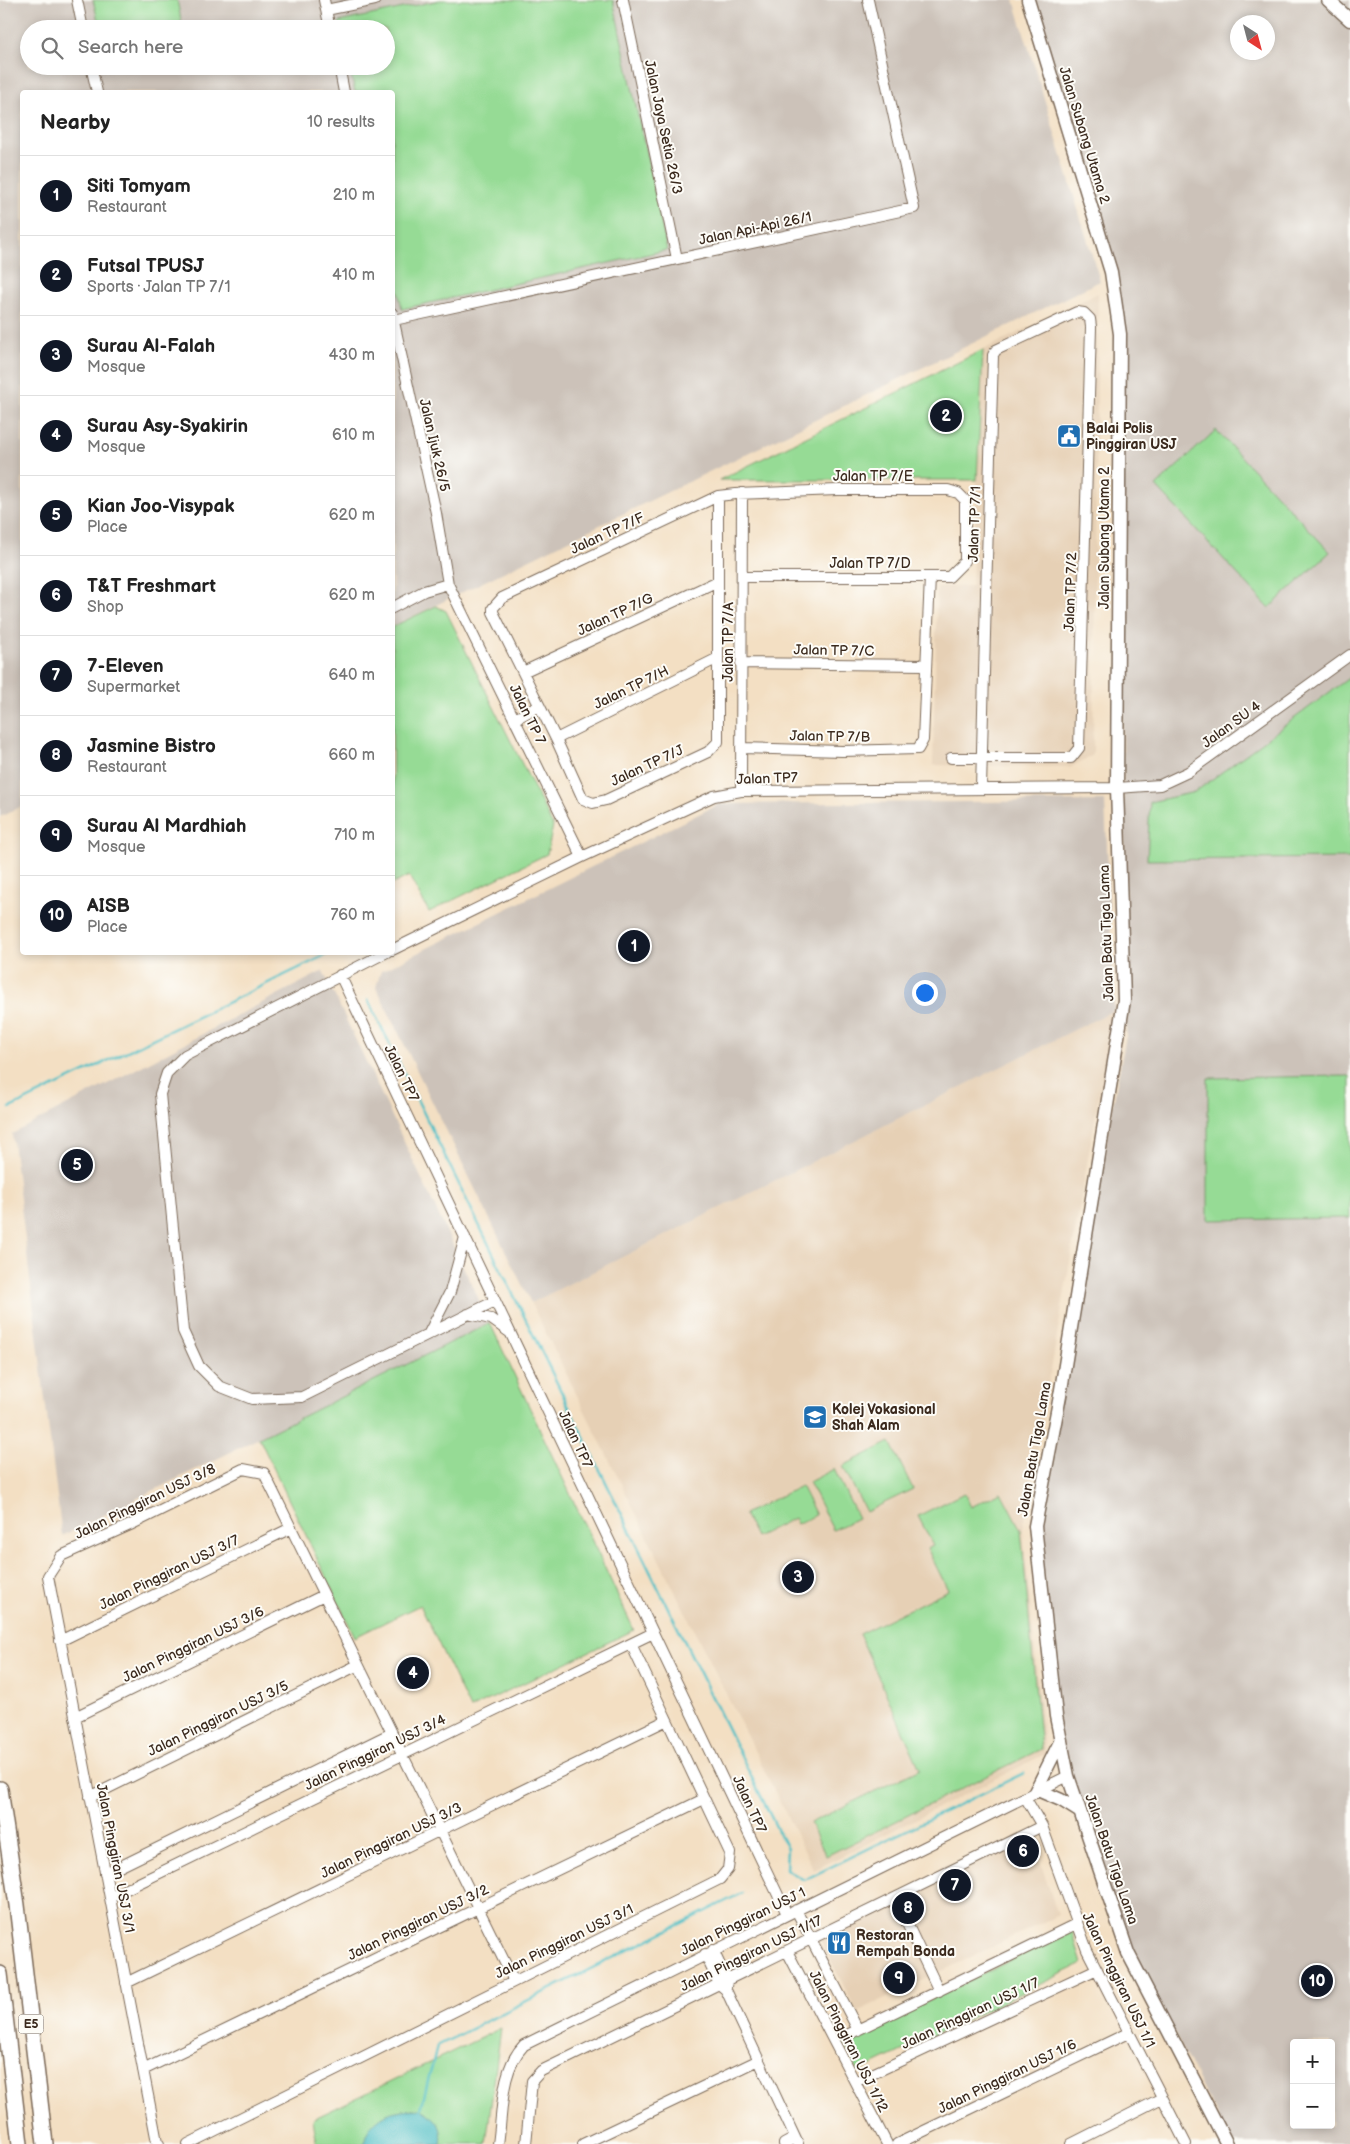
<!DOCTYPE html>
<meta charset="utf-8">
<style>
:root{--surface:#fff;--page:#f2f2f2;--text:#222;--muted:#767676;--line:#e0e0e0;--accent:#111827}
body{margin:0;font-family:"Balsamiq Sans",sans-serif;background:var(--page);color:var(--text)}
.controls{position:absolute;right:15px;bottom:15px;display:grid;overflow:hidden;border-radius:5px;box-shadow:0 2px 8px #0003}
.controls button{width:45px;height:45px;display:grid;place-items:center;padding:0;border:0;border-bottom:1px solid var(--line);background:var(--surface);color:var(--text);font:25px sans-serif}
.compass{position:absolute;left:1230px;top:15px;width:45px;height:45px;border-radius:50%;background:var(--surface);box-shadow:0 2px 8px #0003;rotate:144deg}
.you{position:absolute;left:924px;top:992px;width:18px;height:18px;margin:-12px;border:4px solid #fff;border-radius:50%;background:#1a73e8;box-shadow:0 0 0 8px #1a73e833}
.badge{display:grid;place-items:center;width:32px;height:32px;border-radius:50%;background:var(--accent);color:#fff;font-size:16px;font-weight:700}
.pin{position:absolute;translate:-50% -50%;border:2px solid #fff;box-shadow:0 1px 5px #0006}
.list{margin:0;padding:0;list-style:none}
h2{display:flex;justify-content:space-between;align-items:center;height:65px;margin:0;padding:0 20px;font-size:21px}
h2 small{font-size:16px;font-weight:400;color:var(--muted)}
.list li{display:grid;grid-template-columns:32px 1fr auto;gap:15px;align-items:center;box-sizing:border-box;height:80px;padding:0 20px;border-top:1px solid var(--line)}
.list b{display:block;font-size:19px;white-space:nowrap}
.list p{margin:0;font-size:16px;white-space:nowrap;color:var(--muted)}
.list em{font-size:16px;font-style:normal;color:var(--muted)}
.icon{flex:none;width:28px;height:28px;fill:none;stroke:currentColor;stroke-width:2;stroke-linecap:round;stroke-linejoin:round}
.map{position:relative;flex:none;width:1350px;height:2144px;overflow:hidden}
.search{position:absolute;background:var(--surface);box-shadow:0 2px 8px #0003;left:20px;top:20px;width:375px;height:55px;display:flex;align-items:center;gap:12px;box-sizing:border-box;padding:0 18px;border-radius:28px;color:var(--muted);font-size:19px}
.panel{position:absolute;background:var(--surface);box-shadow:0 2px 8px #0003;left:20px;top:90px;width:375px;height:865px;border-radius:5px}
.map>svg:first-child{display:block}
.built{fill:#e6d0b5}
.industrial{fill:#ccc2b9;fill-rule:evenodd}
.green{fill:#96db95;stroke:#68825a}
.water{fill:#52c0c6;stroke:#467572}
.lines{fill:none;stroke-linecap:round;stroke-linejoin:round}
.stream{stroke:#52c0c6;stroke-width:2.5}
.minor-casing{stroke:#7b6958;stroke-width:12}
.major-casing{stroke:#7b6958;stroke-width:15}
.highway-casing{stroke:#7b6958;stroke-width:18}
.minor{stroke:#fff;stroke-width:10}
.major{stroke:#fff;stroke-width:12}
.highway{stroke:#fff;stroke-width:15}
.labels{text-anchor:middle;stroke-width:4;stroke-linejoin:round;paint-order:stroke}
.shield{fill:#fdfcf7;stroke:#75695f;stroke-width:1}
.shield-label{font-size:12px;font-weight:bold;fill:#3b2a1e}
.street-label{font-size:14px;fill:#3b2a1e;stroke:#fdfcf7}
.poi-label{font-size:14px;font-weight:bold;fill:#3b2a1e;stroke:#fdfcf7;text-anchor:start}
</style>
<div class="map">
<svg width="1350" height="2144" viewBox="0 0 1350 2144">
<rect width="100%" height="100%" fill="#fdfcf7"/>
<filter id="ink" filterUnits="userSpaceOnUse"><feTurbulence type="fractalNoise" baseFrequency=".02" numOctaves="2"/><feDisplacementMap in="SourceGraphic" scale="10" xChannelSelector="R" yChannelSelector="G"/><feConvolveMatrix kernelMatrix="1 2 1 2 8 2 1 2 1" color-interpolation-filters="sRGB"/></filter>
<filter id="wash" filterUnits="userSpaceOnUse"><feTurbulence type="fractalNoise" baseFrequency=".0096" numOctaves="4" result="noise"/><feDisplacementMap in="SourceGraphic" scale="20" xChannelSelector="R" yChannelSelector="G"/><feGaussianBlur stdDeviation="1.12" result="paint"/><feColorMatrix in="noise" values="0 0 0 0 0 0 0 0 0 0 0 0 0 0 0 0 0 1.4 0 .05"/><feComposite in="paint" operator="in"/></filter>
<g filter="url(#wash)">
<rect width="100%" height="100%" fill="#f3dfc3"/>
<path class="built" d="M1098 293 1093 755 1071 767 933 765 937 587 972 586 983 350Z
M1114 1010 1023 1530 1045 1754 814 1870 531 1303Z
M1032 1837 1058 1915 857 2012 820 1940Z"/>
<path class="industrial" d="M0 0H1014L1100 281 393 626 392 92H22V806L0 817ZM29 29H386V66H29Z
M1028 0H1350V2144H1231L1122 1932 1057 1763 1032 1526 1126 1036 1127 1004 1115 274ZM1238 22H1268V52H1238ZM1294 2043H1331V2125H1294Z
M1105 801 1114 1010 531 1303 376 987 381 971 719 804Z
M323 971 490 1323 62 1536 12 1134Z"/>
<path class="green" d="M93 0H177L183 29H100Z
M440 0H613L667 250 402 309 392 265V92H355L349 66H386V29H341L339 22Z
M983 350 977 480H719Z
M1216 430 1330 552 1269 608 1156 486Z
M436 606 446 611 553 826 547 854 429 912 409 876 393 884 392 627Z
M1350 677V858L1147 860 1150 802 1195 792Z
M1350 1076V1218L1208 1220V1078Z
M490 1323 634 1630 470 1709 420 1605 355 1637 259 1438Z
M890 1442 913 1489 866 1512 843 1466Z
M834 1469 858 1518 833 1530 809 1482Z
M801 1486 816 1515 797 1524 794 1518 756 1537 744 1514Z
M1001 1492 1021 1530 1041 1749 826 1856 810 1823 920 1769 859 1634 948 1590 927 1548 933 1545 918 1516 964 1493 971 1507Z
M1072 1930 1082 1964 858 2072 844 2042Z
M501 2028 486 2144H317L313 2119Z"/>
<path class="water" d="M421 2109C436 2117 444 2127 441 2144H365C363 2129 382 2113 397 2111 405 2109 413 2110 421 2109Z"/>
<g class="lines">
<path class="stream" d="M368 1000 787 1849 786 1869 804 1880 1024 1773
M10 1108 332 952
M421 2109 437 2046 742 1893"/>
</g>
</g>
<g filter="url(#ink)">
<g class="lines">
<defs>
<path id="minor" d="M77 0 83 29
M324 0 330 29
M623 0 677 259
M326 10 375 0
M91 66 97 92
M339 66 344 92
M392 313 436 513 448 584 582 857
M394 320 914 208 868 0
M718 496V742L708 752 606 800 593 803 583 799 556 739 493 612V608L502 598 718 496 736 494 837 490H948L958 493 965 500V561L949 577H742
M392 608 424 591 448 584
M741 663 925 665
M523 672 718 581
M515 719 539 706
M556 739 718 658
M741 748 842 751 918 749 923 740 930 577
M951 758H1071L1079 748 1091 327 1090 319 1084 313 1077 312 996 350 993 355C989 500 984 644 981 789
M741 791 742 493
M392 950 582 857 714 796 741 791 1117 788 1160 785 1188 772 1350 655
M387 952 185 1055 167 1073 160 1094 183 1331 199 1366 219 1386 252 1399 302 1397 495 1301
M340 975 787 1914
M468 1314 491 1319 509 1332
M429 1333 450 1292 465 1237
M60 1641 291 1528
M75 1717 324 1595
M90 1797 358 1665
M1025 1797 1042 1826 1087 1950 1186 2144
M105 1874 392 1733
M110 1897 653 1633
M895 1898 939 1991
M796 1910 858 2030
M713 1950 727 1980 726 1987
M787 1951 887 2144
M705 1954 719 1984 726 1990 798 2144
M126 1983 667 1720
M845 2036 1076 1924
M143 2070 704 1799
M855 2082 1097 1969
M159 2144 157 2142 48 1576 61 1556 130 1525 243 1469 264 1473 514 1981
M188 2144 720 1879 728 1869 730 1853 631 1644
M498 2144C503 2111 500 2070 524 2045L1068 1776
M526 2144 532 2081 541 2071 1042 1826
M583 2144 759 2060
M784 2144 795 2138
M897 2144 1128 2033
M1071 2144 1162 2098"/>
<path id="major" d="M1028 0 1111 272 1120 334 1117 788 1124 1000 1060 1396 1035 1526 1056 1716 1068 1776 1128 1953 1227 2144
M1328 0 1350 20
M1038 1790 1061 1800 1080 1812
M1035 1792 1061 1740"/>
<path id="highway" d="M0 1789 17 1905 45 2144
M0 1974 20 2144"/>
</defs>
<use href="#minor" class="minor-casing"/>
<use href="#major" class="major-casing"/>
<use href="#highway" class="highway-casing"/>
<use href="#minor" class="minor"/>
<use href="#major" class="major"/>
<use href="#highway" class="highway"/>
</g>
</g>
<defs>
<symbol id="civic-square" viewBox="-11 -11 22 22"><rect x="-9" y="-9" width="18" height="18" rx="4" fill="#1f6fb2" stroke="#fdfcf7"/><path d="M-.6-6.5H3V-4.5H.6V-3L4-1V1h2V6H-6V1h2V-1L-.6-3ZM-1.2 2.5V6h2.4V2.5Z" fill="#fff"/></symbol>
<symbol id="school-square" viewBox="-11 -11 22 22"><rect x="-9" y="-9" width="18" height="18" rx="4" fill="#1f6fb2" stroke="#fdfcf7"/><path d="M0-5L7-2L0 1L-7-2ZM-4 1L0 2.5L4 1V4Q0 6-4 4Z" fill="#fff"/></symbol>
<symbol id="restaurant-square" viewBox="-11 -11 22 22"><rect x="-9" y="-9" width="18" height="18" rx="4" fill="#1f6fb2" stroke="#fdfcf7"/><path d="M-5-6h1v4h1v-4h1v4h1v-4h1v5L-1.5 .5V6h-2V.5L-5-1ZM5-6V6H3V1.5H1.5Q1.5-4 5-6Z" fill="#fff"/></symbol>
</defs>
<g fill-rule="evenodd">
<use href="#civic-square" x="1055" y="422" width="28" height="28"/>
<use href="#school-square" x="801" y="1403" width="28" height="28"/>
<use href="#restaurant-square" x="825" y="1929" width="28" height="28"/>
</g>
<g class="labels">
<rect class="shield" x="18.5" y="2014.5" width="25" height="19" rx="4"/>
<g class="shield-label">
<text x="31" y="2028">E5</text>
</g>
<g class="street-label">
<text transform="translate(664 127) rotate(78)" y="5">Jalan Jaya Setia 26/3</text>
<text transform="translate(1085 135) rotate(73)" y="5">Jalan Subang Utama 2</text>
<text transform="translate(755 228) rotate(-12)" y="5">Jalan Api-Api 26/1</text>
<text transform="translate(435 445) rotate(77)" y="5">Jalan Ijuk 26/5</text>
<text x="873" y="481">Jalan TP 7/E</text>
<text transform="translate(974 524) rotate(-88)" y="5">Jalan TP 7/1</text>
<text transform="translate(607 533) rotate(-25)" y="5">Jalan TP 7/F</text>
<text transform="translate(1104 538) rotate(-90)" y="5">Jalan Subang Utama 2</text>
<text x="870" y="568">Jalan TP 7/D</text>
<text transform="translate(1070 592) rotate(-88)" y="5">Jalan TP 7/2</text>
<text transform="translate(615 614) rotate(-25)" y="5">Jalan TP 7/G</text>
<text transform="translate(728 642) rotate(-90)" y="5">Jalan TP 7/A</text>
<text transform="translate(834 650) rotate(1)" y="5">Jalan TP 7/C</text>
<text transform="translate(631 687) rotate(-26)" y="5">Jalan TP 7/H</text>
<text transform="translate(528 714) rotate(64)" y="5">Jalan TP 7</text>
<text transform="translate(1231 724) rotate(-36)" y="5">Jalan SU 4</text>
<text transform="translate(830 736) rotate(1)" y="5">Jalan TP 7/B</text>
<text transform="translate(647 765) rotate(-25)" y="5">Jalan TP 7/J</text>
<text transform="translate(767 778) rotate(-2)" y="5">Jalan TP7</text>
<text transform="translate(1106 933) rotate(-92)" y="5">Jalan Batu Tiga Lama</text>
<text transform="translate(402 1073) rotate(64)" y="5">Jalan TP7</text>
<text transform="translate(576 1439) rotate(65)" y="5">Jalan TP7</text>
<text transform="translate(1034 1449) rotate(-80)" y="5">Jalan Batu Tiga Lama</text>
<text transform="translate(145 1501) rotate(-26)" y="5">Jalan Pinggiran USJ 3/8</text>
<text transform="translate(169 1572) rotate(-26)" y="5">Jalan Pinggiran USJ 3/7</text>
<text transform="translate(193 1644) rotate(-26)" y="5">Jalan Pinggiran USJ 3/6</text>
<text transform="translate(218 1718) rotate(-26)" y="5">Jalan Pinggiran USJ 3/5</text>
<text transform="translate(375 1752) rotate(-26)" y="5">Jalan Pinggiran USJ 3/4</text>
<text transform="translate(750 1804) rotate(65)" y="5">Jalan TP7</text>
<text transform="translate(391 1840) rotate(-26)" y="5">Jalan Pinggiran USJ 3/3</text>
<text transform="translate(116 1858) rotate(79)" y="5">Jalan Pinggiran USJ 3/1</text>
<text transform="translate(1112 1859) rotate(71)" y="5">Jalan Batu Tiga Lama</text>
<text transform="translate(743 1921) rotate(-26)" y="5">Jalan Pinggiran USJ 1</text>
<text transform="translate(418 1922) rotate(-26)" y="5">Jalan Pinggiran USJ 3/2</text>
<text transform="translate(564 1941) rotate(-26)" y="5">Jalan Pinggiran USJ 3/1</text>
<text transform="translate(751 1953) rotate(-26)" y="5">Jalan Pinggiran USJ 1/17</text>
<text transform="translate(1119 1980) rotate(64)" y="5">Jalan Pinggiran USJ 1/1</text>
<text transform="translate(970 2013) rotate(-25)" y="5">Jalan Pinggiran USJ 1/7</text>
<text transform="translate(849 2041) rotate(63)" y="5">Jalan Pinggiran USJ 1/12</text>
<text transform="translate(1007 2076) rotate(-26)" y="5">Jalan Pinggiran USJ 1/6</text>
</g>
<g class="poi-label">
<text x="1086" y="433">Balai Polis<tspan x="1086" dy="16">Pinggiran USJ</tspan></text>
<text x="832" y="1414">Kolej Vokasional<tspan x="832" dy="16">Shah Alam</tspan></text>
<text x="856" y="1940">Restoran<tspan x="856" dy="16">Rempah Bonda</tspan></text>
</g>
</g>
</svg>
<div class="controls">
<button>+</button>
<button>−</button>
</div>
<svg class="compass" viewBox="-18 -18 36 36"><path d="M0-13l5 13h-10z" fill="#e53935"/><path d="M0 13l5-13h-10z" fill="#767676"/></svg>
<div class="you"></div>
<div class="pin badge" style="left:634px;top:946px">1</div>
<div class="pin badge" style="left:946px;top:416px">2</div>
<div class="pin badge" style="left:798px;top:1577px">3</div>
<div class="pin badge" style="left:413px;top:1673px">4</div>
<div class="pin badge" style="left:77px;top:1165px">5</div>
<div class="pin badge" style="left:1023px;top:1851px">6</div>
<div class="pin badge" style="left:955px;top:1885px">7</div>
<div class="pin badge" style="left:908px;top:1908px">8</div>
<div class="pin badge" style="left:899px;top:1978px">9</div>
<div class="pin badge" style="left:1317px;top:1981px">10</div>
<div class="search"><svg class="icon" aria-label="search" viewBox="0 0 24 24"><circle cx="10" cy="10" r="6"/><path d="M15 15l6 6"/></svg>Search here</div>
<section class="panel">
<h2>Nearby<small>10 results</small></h2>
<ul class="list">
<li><span class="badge">1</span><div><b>Siti Tomyam</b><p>Restaurant</p></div><em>210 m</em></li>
<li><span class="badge">2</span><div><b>Futsal TPUSJ</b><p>Sports · Jalan TP 7/1</p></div><em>410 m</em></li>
<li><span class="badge">3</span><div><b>Surau Al-Falah</b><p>Mosque</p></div><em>430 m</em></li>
<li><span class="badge">4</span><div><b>Surau Asy-Syakirin</b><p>Mosque</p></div><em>610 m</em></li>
<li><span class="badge">5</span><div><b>Kian Joo-Visypak</b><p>Place</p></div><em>620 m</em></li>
<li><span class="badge">6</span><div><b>T&amp;T Freshmart</b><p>Shop</p></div><em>620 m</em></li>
<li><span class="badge">7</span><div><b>7-Eleven</b><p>Supermarket</p></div><em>640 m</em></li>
<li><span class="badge">8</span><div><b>Jasmine Bistro</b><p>Restaurant</p></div><em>660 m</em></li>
<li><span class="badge">9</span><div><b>Surau Al Mardhiah</b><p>Mosque</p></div><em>710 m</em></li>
<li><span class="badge">10</span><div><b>AISB</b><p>Place</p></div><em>760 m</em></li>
</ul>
</section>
</div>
